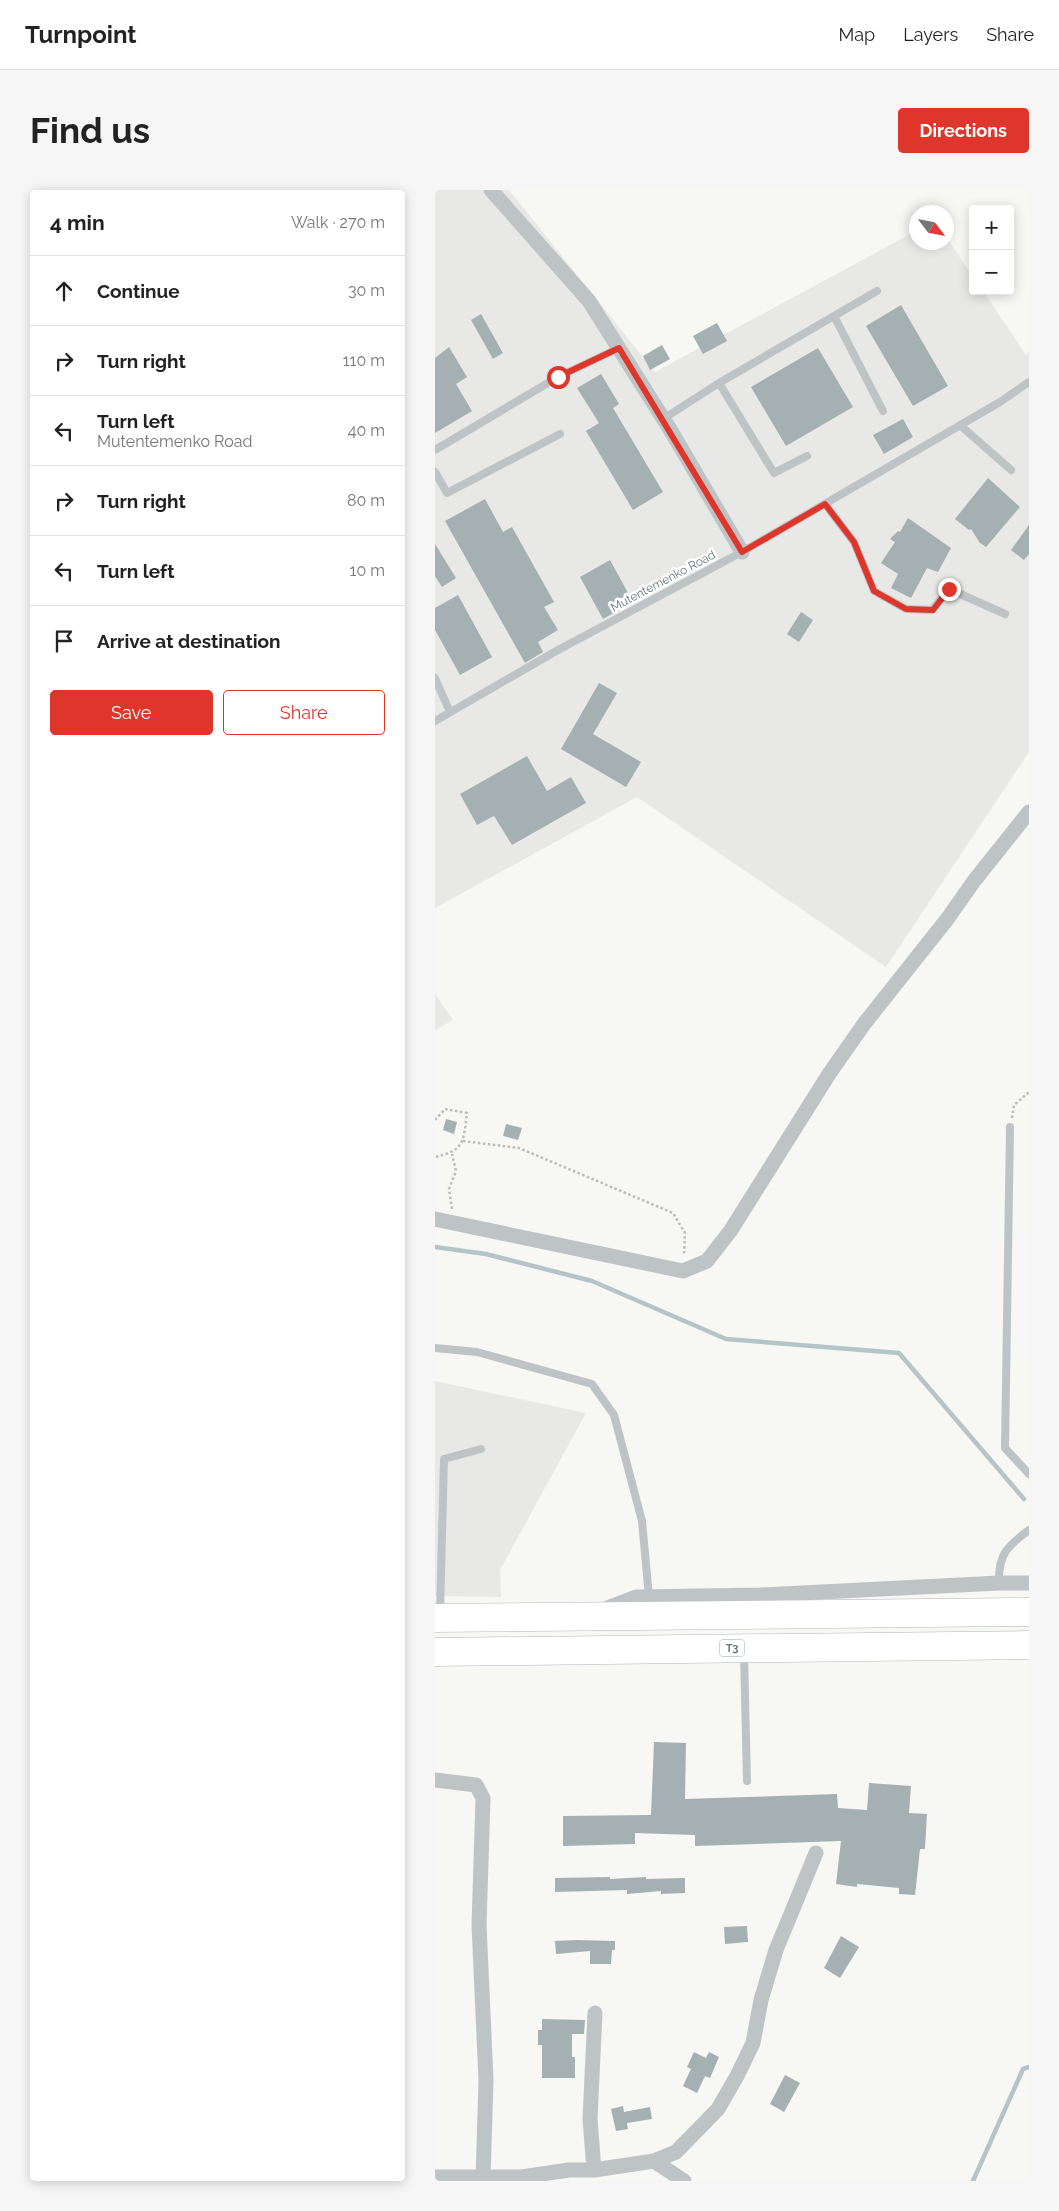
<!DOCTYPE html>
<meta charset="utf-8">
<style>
:root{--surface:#fff;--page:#f6f6f6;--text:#222;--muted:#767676;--line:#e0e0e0;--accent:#df362c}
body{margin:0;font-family:Raleway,sans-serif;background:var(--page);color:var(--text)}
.controls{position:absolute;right:15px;top:15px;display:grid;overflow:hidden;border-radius:5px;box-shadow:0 2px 12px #0003}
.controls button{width:45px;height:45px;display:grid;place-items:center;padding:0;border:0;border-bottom:1px solid var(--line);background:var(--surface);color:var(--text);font:25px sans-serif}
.compass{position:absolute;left:474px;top:15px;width:45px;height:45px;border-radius:50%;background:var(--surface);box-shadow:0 2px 12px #0003;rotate:122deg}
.stop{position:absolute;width:15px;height:15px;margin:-11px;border:4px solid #df362c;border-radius:50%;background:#fff}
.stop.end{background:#df362c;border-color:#fff;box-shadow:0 1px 5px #0008}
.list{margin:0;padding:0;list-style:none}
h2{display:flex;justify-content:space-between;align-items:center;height:65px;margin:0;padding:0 20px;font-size:21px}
h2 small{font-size:16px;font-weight:400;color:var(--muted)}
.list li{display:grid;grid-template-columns:32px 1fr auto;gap:15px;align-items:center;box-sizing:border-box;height:70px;padding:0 20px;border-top:1px solid var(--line)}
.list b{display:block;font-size:19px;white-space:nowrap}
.list p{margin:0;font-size:16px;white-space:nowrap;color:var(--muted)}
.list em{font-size:16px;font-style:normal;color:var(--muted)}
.actions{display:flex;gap:10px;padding:15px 20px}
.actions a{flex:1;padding:11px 0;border:1px solid var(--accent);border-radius:5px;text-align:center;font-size:18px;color:var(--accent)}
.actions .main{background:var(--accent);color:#fff}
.icon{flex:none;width:28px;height:28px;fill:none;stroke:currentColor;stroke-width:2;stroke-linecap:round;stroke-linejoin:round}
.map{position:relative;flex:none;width:594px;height:1991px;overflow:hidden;border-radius:5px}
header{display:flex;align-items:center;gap:30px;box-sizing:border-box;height:70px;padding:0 25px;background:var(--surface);border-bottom:1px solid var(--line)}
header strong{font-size:24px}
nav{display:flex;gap:28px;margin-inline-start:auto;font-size:18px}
.intro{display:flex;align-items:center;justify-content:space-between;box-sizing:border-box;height:120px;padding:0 30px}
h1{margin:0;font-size:35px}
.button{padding:12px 22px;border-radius:5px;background:var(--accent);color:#fff;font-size:18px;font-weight:700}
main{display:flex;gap:30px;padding:0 30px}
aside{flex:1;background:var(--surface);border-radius:5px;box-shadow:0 2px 12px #0003}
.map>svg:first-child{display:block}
.built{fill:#e8e8e7}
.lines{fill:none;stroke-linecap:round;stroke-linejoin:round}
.stream{stroke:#b5c5c7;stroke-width:4.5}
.building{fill:#a5b0b3}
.highway-casing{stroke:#b2b7b9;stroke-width:29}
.path{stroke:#b9bdbe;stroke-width:2.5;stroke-dasharray:2.5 2.5;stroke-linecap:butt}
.lane{stroke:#bec4c6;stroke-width:8}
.street{stroke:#bec4c6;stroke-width:15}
.highway{stroke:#fff;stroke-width:28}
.route{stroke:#df362c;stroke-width:6}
.labels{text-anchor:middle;stroke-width:5;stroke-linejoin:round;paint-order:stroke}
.shield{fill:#fff;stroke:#92a0a5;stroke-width:1}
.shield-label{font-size:11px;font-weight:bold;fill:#63787e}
.street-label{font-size:12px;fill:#63787e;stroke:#fff}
</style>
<header>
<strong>Turnpoint</strong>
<nav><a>Map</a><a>Layers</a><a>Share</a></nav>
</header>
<div class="intro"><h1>Find us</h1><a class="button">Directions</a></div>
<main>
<aside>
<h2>4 min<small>Walk · 270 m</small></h2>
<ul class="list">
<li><svg class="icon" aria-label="ahead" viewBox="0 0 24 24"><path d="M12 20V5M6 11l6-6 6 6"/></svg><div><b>Continue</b></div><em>30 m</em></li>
<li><svg class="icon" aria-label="right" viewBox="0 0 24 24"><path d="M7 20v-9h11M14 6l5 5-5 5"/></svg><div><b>Turn right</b></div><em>110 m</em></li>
<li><svg class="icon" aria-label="left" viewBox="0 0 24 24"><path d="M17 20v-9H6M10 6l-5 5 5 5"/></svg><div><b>Turn left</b><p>Mutentemenko Road</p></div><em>40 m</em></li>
<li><svg class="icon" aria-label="right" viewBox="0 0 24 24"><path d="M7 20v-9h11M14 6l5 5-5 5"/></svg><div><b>Turn right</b></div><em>80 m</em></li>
<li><svg class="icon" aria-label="left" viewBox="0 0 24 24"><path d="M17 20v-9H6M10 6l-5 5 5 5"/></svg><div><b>Turn left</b></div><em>10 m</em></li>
<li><svg class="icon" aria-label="arrive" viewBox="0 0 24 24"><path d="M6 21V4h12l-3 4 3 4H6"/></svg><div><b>Arrive at destination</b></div></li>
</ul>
<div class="actions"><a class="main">Save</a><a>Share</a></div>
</aside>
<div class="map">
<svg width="594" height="1991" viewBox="0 0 594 1991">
<rect width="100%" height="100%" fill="#f7f7f4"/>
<path class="built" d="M0 0H74L220 182 481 41 482 52H512V48L538 87V101H548L591 165 594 161V562L451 777 202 607 0 718Z
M0 804 18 830 0 840Z
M0 1191 151 1223 65 1380 66 1407 0 1406Z"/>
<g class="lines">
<path class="stream" d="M0 1057 51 1064 157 1091 291 1149 464 1163 589 1309
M538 1991 588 1879 594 1877"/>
</g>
<path class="building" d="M466 115 513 196 478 216 431 136Z
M46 124 68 163 58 169 36 130Z
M282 133 292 151 268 164 258 146Z
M227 155 235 169 215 180 208 166Z
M14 157 32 187 21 194 37 221 0 243V168Z
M383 158 418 217 351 256 316 197Z
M166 184 184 214 178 218 228 302 198 320 151 241 164 233 142 198Z
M468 229 478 247 449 264 438 245Z
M553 288 585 317 551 357 545 353 536 339 534 340 520 329Z
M50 309 68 342 77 337 119 412 109 417 123 440 103 452 108 462 90 473 10 331Z
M473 328 516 358 503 382 492 378 476 408 456 398 463 384 446 373 460 352 455 349 463 341 465 342Z
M594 335V364L589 370 576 360Z
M0 354 21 388 7 397 0 386Z
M175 370 198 412 168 429 145 387Z
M23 405 57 467 25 485 0 440V418Z
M366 422 378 430 364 452 352 444Z
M164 493 182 503 158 544 206 572 191 597 126 559Z
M92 566 112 601 136 587 151 613 77 655 59 626 42 635 25 604Z
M11 929 22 932 19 944 8 940Z
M71 934 87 938 83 950 68 946Z
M219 1552 251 1553 250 1609 402 1604 403 1618 432 1620 434 1593 476 1596 474 1623 492 1624 490 1659H485L480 1705 464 1704V1698L422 1694V1697L401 1694 406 1651 260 1656V1645L200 1643V1654L128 1656V1626L216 1625Z
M175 1687V1689L211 1687V1689L250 1688V1703L226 1704V1701L192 1704V1700L120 1702V1688Z
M312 1736 313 1752 290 1754 289 1737Z
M406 1746 424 1757 405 1788 389 1778Z
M141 1750 180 1751V1760H177L176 1774H155V1761L121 1764 120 1751Z
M107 1829 150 1830 149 1844H137V1867H140V1888H107V1855H103V1840H107Z
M259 1862 271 1868 274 1862 284 1867 275 1888 270 1886 262 1903 248 1896 256 1879 252 1877Z
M350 1885 365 1893 349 1922 335 1914Z
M188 1916 189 1922 215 1917 217 1929 192 1933 193 1939 181 1941 176 1919Z"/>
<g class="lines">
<defs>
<path id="highway" d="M0 1428 594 1422
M0 1462 594 1455"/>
</defs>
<use href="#highway" class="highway-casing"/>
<path class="path" d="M577 928 579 915 594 902
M0 930 10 919 32 923C28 951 31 960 0 967
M28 951 84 958 238 1023 250 1043 249 1065
M17 1019 14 999 21 981 17 964"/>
<path class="lane" d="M399 126 448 221
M284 193 442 101
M228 229 284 193 339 283 372 266
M525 235 576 280
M0 260 123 187 184 158
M0 282 12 303 125 244
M390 314 419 352 439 401 471 419 497 420 514 399 570 424
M0 488 15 522
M0 531 123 460 307 362 565 212 594 192
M575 937 570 1258 594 1284
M0 1158 42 1162 157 1194 179 1225 207 1331 214 1407
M564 1393C563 1365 572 1356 594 1340
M5 1423 9 1269 46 1259
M309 1463 312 1591"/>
<path class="street" d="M56 0 154 111 236 241 307 362
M0 1029 248 1081 272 1071 296 1040 394 884 429 834 513 728 539 691 594 622
M170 1419 201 1407 325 1405 564 1393H594
M0 1590 41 1595 48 1608 44 1735 51 1890 48 1988 51 1991
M219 1971 249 1991
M159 1980 155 1929 160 1823
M0 1987H87L134 1980H159L219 1971 241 1962 283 1919 302 1886 318 1853 326 1810 341 1760 381 1663"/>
<use href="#highway" class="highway"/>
</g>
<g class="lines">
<path class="route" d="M123 187 184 158 307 362 390 314 419 352 439 401 471 419 498 420 514 399"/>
</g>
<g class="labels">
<rect class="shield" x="284.5" y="1449.5" width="25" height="17" rx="4"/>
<g class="shield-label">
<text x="297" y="1462">T3</text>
</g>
<g class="street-label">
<text transform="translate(228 391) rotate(-28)" y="4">Mutentemenko Road</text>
</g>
</g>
</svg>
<div class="controls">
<button>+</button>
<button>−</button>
</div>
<svg class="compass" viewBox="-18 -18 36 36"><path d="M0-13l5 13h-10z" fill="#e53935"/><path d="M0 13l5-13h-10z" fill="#767676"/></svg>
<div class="stop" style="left:123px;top:187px"></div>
<div class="stop end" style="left:514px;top:399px"></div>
</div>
</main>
